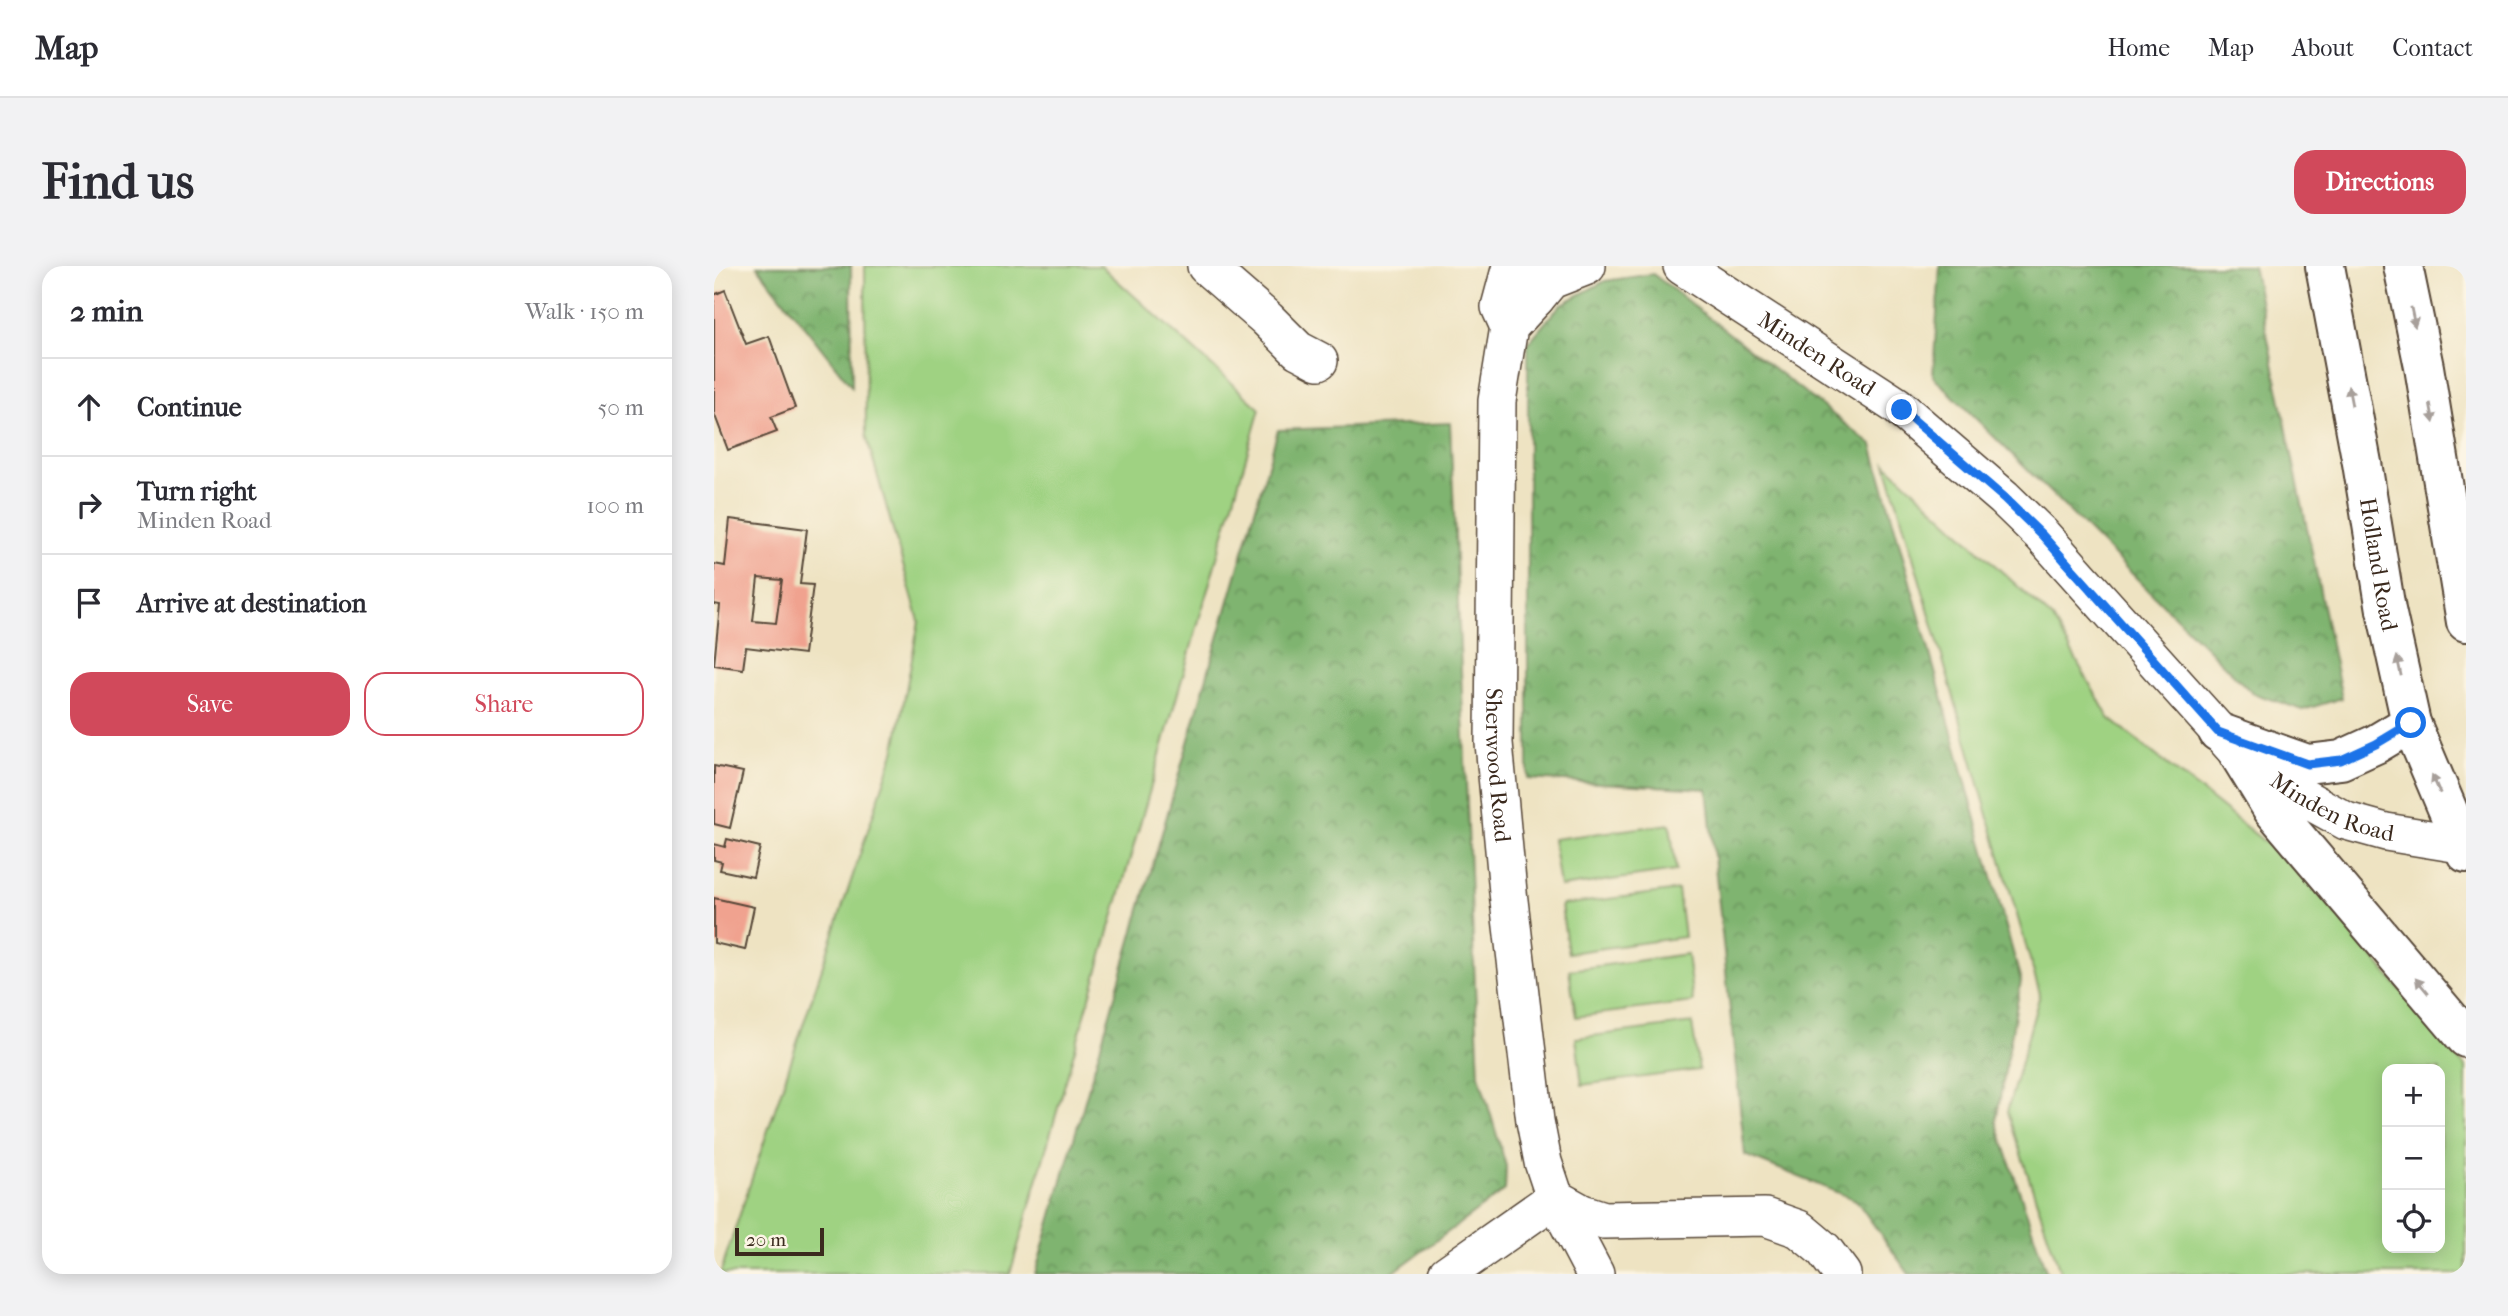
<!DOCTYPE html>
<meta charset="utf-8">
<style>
:root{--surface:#fff;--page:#f2f2f3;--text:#2b2b33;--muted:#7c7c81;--line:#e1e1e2;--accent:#d1495b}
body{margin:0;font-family:"IM FELL French Canon",serif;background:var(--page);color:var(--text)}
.controls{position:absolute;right:21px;bottom:21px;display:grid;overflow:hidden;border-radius:14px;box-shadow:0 4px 18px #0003}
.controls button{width:63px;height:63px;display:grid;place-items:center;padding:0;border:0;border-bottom:2px solid var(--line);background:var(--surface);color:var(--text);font:35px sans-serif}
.scale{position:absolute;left:21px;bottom:18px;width:89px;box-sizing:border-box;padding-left:7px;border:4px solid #3b2a1e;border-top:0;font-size:19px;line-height:24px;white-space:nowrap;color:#3b2a1e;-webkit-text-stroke:5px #fcf5e5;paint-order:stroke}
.stop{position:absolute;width:21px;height:21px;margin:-16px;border:5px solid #1a73e8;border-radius:50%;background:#fff}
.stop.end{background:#1a73e8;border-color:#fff;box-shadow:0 2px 7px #0008}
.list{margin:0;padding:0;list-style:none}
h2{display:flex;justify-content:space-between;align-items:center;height:91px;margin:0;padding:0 28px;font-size:30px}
h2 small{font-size:23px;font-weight:400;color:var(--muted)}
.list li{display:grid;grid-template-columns:46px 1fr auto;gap:21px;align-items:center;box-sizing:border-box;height:98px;padding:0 28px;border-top:2px solid var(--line)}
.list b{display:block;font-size:26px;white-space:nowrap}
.list p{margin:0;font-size:23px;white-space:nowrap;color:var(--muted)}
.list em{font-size:23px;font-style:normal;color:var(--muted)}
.actions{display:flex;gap:14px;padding:21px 28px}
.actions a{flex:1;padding:16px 0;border:2px solid var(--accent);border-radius:21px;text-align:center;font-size:24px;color:var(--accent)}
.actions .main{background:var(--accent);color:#fff}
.icon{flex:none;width:38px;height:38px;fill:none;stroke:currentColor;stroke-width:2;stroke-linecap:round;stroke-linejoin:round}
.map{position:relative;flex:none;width:1752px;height:1008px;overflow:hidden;border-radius:21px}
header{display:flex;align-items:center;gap:42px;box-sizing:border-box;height:98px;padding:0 35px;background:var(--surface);border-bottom:2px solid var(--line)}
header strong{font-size:33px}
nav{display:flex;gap:38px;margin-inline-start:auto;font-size:24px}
.intro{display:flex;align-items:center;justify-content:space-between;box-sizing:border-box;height:168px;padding:0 42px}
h1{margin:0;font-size:49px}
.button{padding:18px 32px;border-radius:21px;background:var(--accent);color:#fff;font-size:24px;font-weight:700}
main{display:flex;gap:42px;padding:0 42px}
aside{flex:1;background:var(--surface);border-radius:21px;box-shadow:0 4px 18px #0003}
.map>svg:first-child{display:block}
.grass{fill:#9fd282;stroke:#6d7e50;stroke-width:2;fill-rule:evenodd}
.forest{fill:url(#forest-crowns);stroke:#5d6f47;stroke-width:2}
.building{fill:#f0a28f;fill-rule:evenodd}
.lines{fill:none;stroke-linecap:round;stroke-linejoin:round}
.minor-casing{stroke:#564637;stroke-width:40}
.major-casing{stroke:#564637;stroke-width:42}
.minor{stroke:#fff;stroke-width:37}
.major{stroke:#fff;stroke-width:38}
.oneway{fill:#a79f9a}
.route{stroke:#1a73e8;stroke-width:9}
.labels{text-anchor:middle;stroke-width:5;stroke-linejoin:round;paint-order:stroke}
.street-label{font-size:23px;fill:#3b2a1e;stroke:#fcf5e5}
</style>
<header>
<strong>Map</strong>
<nav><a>Home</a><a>Map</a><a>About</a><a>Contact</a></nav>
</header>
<div class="intro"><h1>Find us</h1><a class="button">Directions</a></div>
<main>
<aside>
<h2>2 min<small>Walk · 150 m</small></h2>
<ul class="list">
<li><svg class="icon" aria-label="ahead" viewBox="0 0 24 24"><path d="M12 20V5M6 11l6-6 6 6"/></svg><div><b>Continue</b></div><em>50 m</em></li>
<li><svg class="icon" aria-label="right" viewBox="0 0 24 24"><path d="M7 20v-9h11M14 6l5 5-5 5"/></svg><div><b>Turn right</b><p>Minden Road</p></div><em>100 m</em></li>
<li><svg class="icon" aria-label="arrive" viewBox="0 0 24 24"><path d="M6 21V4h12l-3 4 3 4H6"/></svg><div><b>Arrive at destination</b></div></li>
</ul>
<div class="actions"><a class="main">Save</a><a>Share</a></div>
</aside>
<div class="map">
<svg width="1752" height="1008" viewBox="0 0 1752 1008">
<defs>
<pattern id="forest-crowns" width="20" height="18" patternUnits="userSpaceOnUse" patternTransform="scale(1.75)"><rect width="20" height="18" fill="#7fb470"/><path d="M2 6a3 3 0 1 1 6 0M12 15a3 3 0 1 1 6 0" fill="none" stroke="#69935b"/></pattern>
</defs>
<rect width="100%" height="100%" fill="#fcf5e5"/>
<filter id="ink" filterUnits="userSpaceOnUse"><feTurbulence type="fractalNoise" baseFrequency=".0143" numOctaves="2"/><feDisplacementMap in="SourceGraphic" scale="14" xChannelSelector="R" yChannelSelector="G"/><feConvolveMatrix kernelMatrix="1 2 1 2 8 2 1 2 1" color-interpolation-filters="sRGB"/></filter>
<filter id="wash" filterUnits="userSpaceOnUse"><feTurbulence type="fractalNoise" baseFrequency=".00686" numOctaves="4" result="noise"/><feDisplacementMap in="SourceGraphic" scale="28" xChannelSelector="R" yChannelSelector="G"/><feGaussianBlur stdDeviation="1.57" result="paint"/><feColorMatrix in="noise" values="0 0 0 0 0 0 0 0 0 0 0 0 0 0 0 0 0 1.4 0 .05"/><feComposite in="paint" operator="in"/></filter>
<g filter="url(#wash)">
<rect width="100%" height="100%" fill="#eee3c2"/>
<path class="grass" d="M151 0H387L546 143 296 1008H6L181 483 205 355 152 169Z
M1172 198 1339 353 1395 452 1586 604 1752 802V1008H1347L1293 846 1326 728ZM1673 803H1726V982H1673Z
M956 558 962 605 846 621 839 573Z
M964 624 970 671 854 687 847 639Z
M973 688 979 736 862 751 855 704Z
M978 757 985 804 868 819 862 772Z"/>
<path class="forest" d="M43 0H137L138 121Z
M1226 0H1539L1628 432 1589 444 1538 427 1219 110Z
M939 8 1158 179 1307 715 1282 855 1333 1008H1195L1142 934 1031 889 993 523 814 513V77L846 39 891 15Z
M736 157 765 809 792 900 791 924 677 1008H321L564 164Z"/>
<g id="blocks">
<path class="building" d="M11 24 32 78 55 70 81 142 57 151 63 166 14 184 0 147V29Z
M16 253 93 263 86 318 99 319 90 388 32 381 29 403 0 399 6 339 0 338V298L11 300ZM44 312 68 314 62 357 39 355Z
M0 500 29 506 16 562 0 558Z
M13 573 46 581 39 611 6 604 8 596 0 594V578L11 581Z
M0 632 40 641 31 684 0 677Z"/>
</g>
</g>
<g filter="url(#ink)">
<use href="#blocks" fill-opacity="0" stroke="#564637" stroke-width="2"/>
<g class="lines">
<defs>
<g id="minor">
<path d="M492 0 553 53 584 84 605 95"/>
<path id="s1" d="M834 0 822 32 795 61 783 135 780 477 794 626 821 855 829 896 841 932 881 1008"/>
<path id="s2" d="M968 0 1182 139 1290 232 1328 269 1524 487 1583 528 1632 555 1672 566 1752 579"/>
<path d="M822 32 837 14 873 0"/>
<path d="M795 61 786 41 797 0"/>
<path d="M841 932 868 947 890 954 1051 951 1085 963 1110 984 1128 1008"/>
<path d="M733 1008 841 932"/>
</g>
<g id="major">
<path id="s3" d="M1611 0 1648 197 1672 344 1697 457 1752 587"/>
<path d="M1689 0 1710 101 1752 356"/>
<path d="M1504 466 1593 498 1627 494 1662 478 1697 457"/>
<path d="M1524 487 1559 544 1752 772"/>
</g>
</defs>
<use href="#minor" class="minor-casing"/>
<use href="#major" class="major-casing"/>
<use href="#minor" class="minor"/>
<use href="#major" class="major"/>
</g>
<defs><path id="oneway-solid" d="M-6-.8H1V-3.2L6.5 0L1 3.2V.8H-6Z" transform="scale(1.75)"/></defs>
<g class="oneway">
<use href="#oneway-solid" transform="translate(1699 51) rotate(78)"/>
<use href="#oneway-solid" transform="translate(1636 130) rotate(-101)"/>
<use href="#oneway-solid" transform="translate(1718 147) rotate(80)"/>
<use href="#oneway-solid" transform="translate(1685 400) rotate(-102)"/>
<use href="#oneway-solid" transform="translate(1722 518) rotate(-114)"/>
<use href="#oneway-solid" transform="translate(1708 720) rotate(-130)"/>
</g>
</g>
<g class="lines" filter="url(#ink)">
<path class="route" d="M1188 144 1290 232 1328 269 1504 466 1593 498 1627 494 1662 478 1697 457"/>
</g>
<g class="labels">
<g class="street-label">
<text dy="8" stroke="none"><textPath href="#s2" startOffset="161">Minden Road</textPath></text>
<text dy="8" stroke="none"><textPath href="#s3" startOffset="303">Holland Road</textPath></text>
<text dy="8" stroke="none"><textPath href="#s1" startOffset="513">Sherwood Road</textPath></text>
<text dy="8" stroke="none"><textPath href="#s2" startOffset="854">Minden Road</textPath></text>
</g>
</g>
</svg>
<div class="controls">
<button>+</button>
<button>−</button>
<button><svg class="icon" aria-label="locate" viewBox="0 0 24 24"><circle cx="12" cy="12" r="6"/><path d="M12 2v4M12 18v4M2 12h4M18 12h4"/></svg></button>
</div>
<div class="scale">20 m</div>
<div class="stop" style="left:1697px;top:457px"></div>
<div class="stop end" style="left:1188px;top:144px"></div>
</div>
</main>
